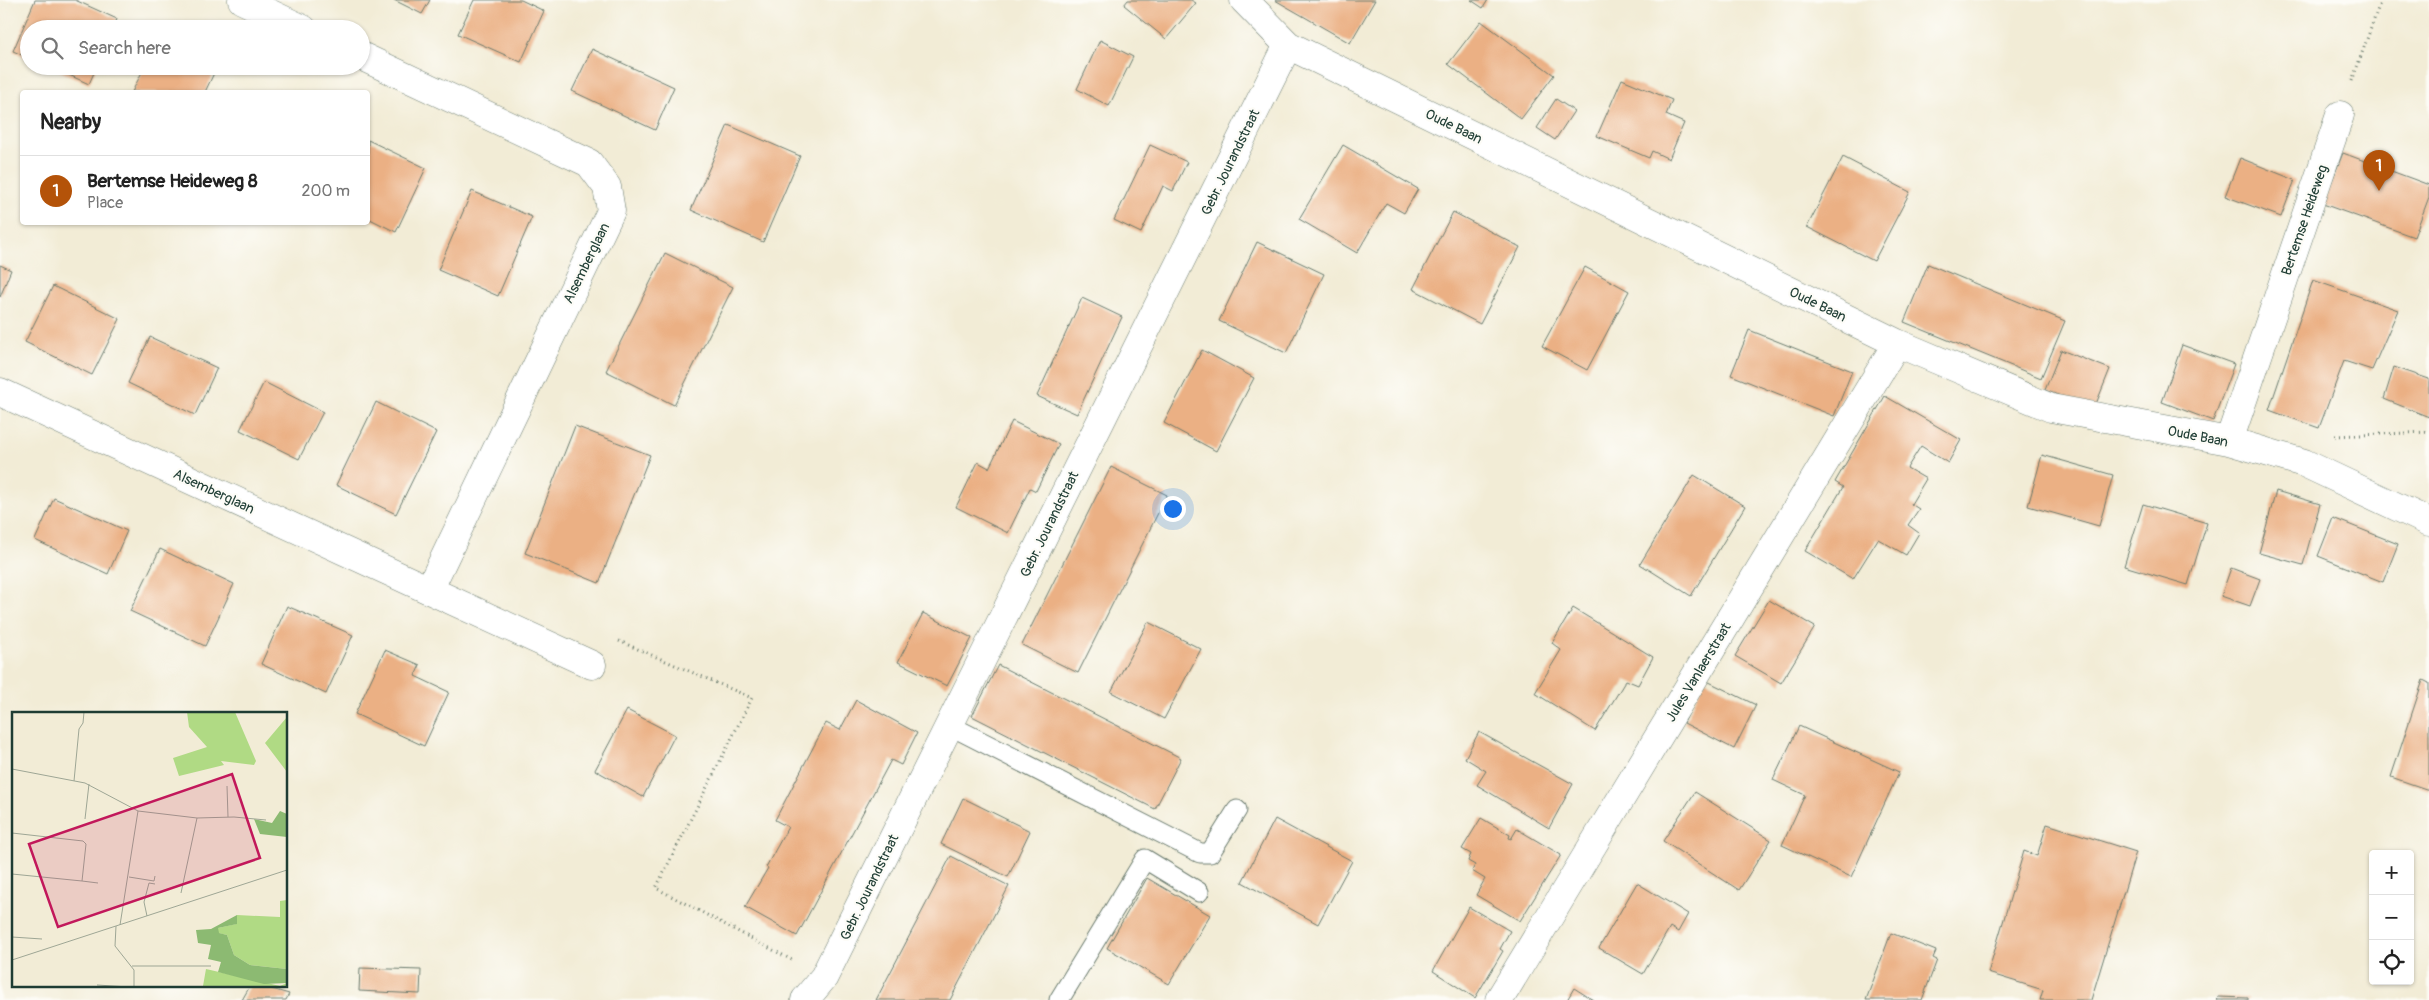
<!DOCTYPE html>
<meta charset="utf-8">
<style>
:root{--surface:#fff;--page:#f2f2f2;--text:#222;--muted:#767676;--line:#e0e0e0;--accent:#b45309}
body{margin:0;font-family:Pangolin,sans-serif;background:var(--page);color:var(--text)}
.controls{position:absolute;right:15px;bottom:15px;display:grid;overflow:hidden;border-radius:5px;box-shadow:0 1px 4px #0004}
.controls button{width:45px;height:45px;display:grid;place-items:center;padding:0;border:0;border-bottom:1px solid var(--line);background:var(--surface);color:var(--text);font:25px sans-serif}
.you{position:absolute;left:1172px;top:508px;width:18px;height:18px;margin:-12px;border:4px solid #fff;border-radius:50%;background:#1a73e8;box-shadow:0 0 0 8px #1a73e833}
.badge{display:grid;place-items:center;width:32px;height:32px;border-radius:50%;background:var(--accent);color:#fff;font-size:16px;font-weight:700}
.pin{position:absolute;translate:-50% -41px;filter:drop-shadow(0 1px 2px #0008)}
.pin::after{content:'';position:absolute;top:26px;width:18px;height:15px;background:inherit;clip-path:polygon(0 0,100% 0,50% 100%)}
.list{margin:0;padding:0;list-style:none}
h2{display:flex;justify-content:space-between;align-items:center;height:65px;margin:0;padding:0 20px;font-size:21px}
h2 small{font-size:16px;font-weight:400;color:var(--muted)}
.list li{display:grid;grid-template-columns:32px 1fr auto;gap:15px;align-items:center;box-sizing:border-box;height:70px;padding:0 20px;border-top:1px solid var(--line)}
.list b{display:block;font-size:19px;white-space:nowrap}
.list p{margin:0;font-size:16px;white-space:nowrap;color:var(--muted)}
.list em{font-size:16px;font-style:normal;color:var(--muted)}
.icon{flex:none;width:28px;height:28px;fill:none;stroke:currentColor;stroke-width:2;stroke-linecap:round;stroke-linejoin:round}
.map{position:relative;flex:none;width:2429px;height:1000px;overflow:hidden}
.search{position:absolute;background:var(--surface);box-shadow:0 1px 4px #0004;left:20px;top:20px;width:350px;height:55px;display:flex;align-items:center;gap:12px;box-sizing:border-box;padding:0 18px;border-radius:28px;color:var(--muted);font-size:19px}
.panel{position:absolute;background:var(--surface);box-shadow:0 1px 4px #0004;left:20px;top:90px;width:350px;height:135px;border-radius:5px}
.map>svg:first-child{display:block}
.building{fill:#ebb084}
.lines{fill:none;stroke-linecap:round;stroke-linejoin:round}
.service-casing{stroke:#697a6d;stroke-width:21}
.minor-casing{stroke:#697a6d;stroke-width:29}
.path{stroke:#697a6d;stroke-width:3;stroke-dasharray:1 4;stroke-linecap:butt}
.service{stroke:#fff;stroke-width:19}
.minor{stroke:#fff;stroke-width:28}
.labels{text-anchor:middle;stroke-width:4.5;stroke-linejoin:round;paint-order:stroke}
.street-label{font-size:14px;fill:#1f3d34;stroke:#fdfcf7}
.inset-road{fill:none;stroke:#9ea695;stroke-width:1}
.view{fill:#c2185b;fill-opacity:0.15;stroke:#c2185b;stroke-width:2.5}
.inset-edge{fill:none;stroke:#1f3d34;stroke-width:2.5}
</style>
<div class="map">
<svg width="2429" height="1000" viewBox="0 0 2429 1000">
<rect width="100%" height="100%" fill="#fdfcf7"/>
<filter id="ink" filterUnits="userSpaceOnUse"><feTurbulence type="fractalNoise" baseFrequency=".02" numOctaves="2"/><feDisplacementMap in="SourceGraphic" scale="10" xChannelSelector="R" yChannelSelector="G"/><feConvolveMatrix kernelMatrix="1 2 1 2 8 2 1 2 1" color-interpolation-filters="sRGB"/></filter>
<filter id="wash" filterUnits="userSpaceOnUse"><feTurbulence type="fractalNoise" baseFrequency=".0096" numOctaves="4" result="noise"/><feDisplacementMap in="SourceGraphic" scale="20" xChannelSelector="R" yChannelSelector="G"/><feGaussianBlur stdDeviation="1.12" result="paint"/><feColorMatrix in="noise" values="0 0 0 0 0 0 0 0 0 0 0 0 0 0 0 0 0 1.4 0 .05"/><feComposite in="paint" operator="in"/></filter>
<g filter="url(#wash)">
<rect width="100%" height="100%" fill="#f2ecd6"/>
<g id="blocks">
<path class="building" d="M35 0H75L117 19 113 29H29V58L13 51Z
M394 0H430L422 14Z
M474 0H521L544 11 521 62 458 34Z
M1128 0H1191L1196 3 1166 39 1124 5Z
M1275 0H1375L1350 43Z
M1471 0H1488L1483 8Z
M1481 21 1554 75 1521 119 1448 64Z
M1100 40 1133 57 1109 106 1077 89Z
M592 49 674 87 655 130 572 91Z
M49 66H97L89 84Z
M145 66H200L214 73 205 92H132Z
M1622 79 1672 100 1666 115 1684 123 1669 159 1652 151 1649 158 1597 136Z
M1556 99 1574 111 1555 140 1537 128Z
M728 125 800 156 763 242 691 210Z
M368 140 426 168 396 232 368 218Z
M1150 145 1187 162 1173 191 1163 186 1141 233 1114 220Z
M1343 145 1418 189 1404 213 1386 203 1357 253 1299 219Z
M2343 153 2429 185V197L2414 237 2323 204Z
M1843 157 1910 192 1874 261 1807 227Z
M2240 158 2295 180 2281 217 2225 196Z
M472 191 532 217 498 296 438 270Z
M1453 212 1520 247 1480 324 1413 289Z
M1257 242 1324 274 1286 353 1219 321Z
M665 253 733 287 674 405 606 371Z
M1928 264 2065 321 2041 378 1904 322Z
M0 265 11 270 0 297Z
M1585 267 1629 291 1587 370 1542 346Z
M2313 280 2398 310 2372 370 2344 361 2319 428 2269 410Z
M53 286 120 319 92 375 25 342Z
M1082 298 1122 317 1077 414 1037 396Z
M1749 330 1852 371 1834 416 1731 375Z
M150 337 217 368 195 415 128 383Z
M2182 345 2234 364 2213 421 2162 402Z
M1202 350 1254 378 1216 451 1164 423Z
M2061 350 2110 369 2094 409 2045 390Z
M2394 367 2429 379V417L2384 399Z
M264 382 323 412 299 459 240 430Z
M1885 396 1961 440 1948 463 1921 446 1907 468 1926 479 1911 504 1919 509 1908 525 1919 533 1906 555 1878 539 1853 579 1805 551 1843 487 1835 482Z
M376 402 436 432 396 514 336 485Z
M1012 421 1059 444 1036 491 1030 488 1008 533 956 507 978 462 989 468Z
M575 426 650 455 599 583 525 553Z
M2042 455 2113 475 2099 526 2028 506Z
M1111 467 1167 495 1078 673 1022 645Z
M1694 475 1745 506 1691 596 1640 564Z
M2276 491 2320 504 2303 565 2259 553Z
M54 498 127 531 108 574 35 540Z
M2143 504 2207 523 2188 585 2124 566Z
M2333 518 2398 544 2383 582 2318 556Z
M160 549 234 584 205 646 130 611Z
M2231 568 2260 579 2250 606 2221 596Z
M1769 600 1815 627 1781 683 1735 656Z
M287 606 353 635 326 694 261 664Z
M1573 608 1653 657 1638 685 1626 680 1595 731 1535 693 1561 650 1552 643Z
M923 613 972 638 947 686 898 662Z
M1148 622 1201 649 1164 719 1111 692Z
M385 650 420 665 415 676 449 692 424 746 355 714Z
M998 665 1181 758 1155 809 972 716Z
M1705 680 1756 705 1734 749 1684 723Z
M2423 680 2429 683V790L2391 777Z
M856 700 917 733 901 765 891 760 797 936 745 907 768 868 766 867 788 827 775 820 826 723 840 730Z
M627 710 675 735 643 797 595 770Z
M1799 726 1899 772 1851 877 1782 845 1805 795 1773 780Z
M1479 732 1573 784 1549 828 1477 785 1486 771 1465 758Z
M1695 792 1771 840 1739 890 1663 841Z
M963 798 1030 831 1008 877 941 844Z
M1481 818 1510 835 1509 838 1511 839 1517 829 1561 855 1520 921 1476 895 1485 879 1472 871 1475 865 1468 861 1471 854 1462 849Z
M1275 819 1352 861 1318 924 1242 882Z
M2047 824 2136 852 2091 1000H2040L2043 990 1988 973 2024 851 2037 856Z
M951 856 1009 886 989 925 950 1000H876Z
M1147 878 1210 915 1169 984 1107 948Z
M1637 883 1688 914 1678 932 1670 927 1643 974 1599 948Z
M1469 907 1510 931 1500 949 1503 951 1475 998 1433 971Z
M1891 933 1936 951 1933 958 1937 960 1922 1000H1866Z
M360 968 421 970 420 994 359 991Z
M250 986H273L272 989 289 994 286 1000H242Z
M1574 988 1593 1000H1567Z
M2218 997 2248 998V1000H2217Z"/>
</g>
</g>
<g filter="url(#ink)">
<use href="#blocks" fill-opacity="0" stroke="#697a6d" stroke-width="1"/>
<g class="lines">
<defs>
<path id="service" d="M949 725 1200 853H1210L1237 810
M1059 1000 1145 859 1199 892"/>
<path id="minor" d="M242 0 303 29
M1244 0 1288 45 1897 343 2051 408 2229 441 2304 463 2429 522
M0 392 429 590 611 211 607 187 589 163 361 56
M2229 441 2340 115
M429 590 592 665
M805 1000 824 977 1288 45
M1499 1000 1897 343"/>
</defs>
<use href="#service" class="service-casing"/>
<use href="#minor" class="minor-casing"/>
<path class="path" d="M2352 81 2381 0
M2335 436 2429 432
M619 641 752 698 656 888 792 960"/>
<use href="#service" class="service"/>
<use href="#minor" class="minor"/>
</g>
</g>
<g class="labels">
<g class="street-label">
<text transform="translate(1454 126) rotate(26)" y="5">Oude Baan</text>
<text transform="translate(1230 162) rotate(-64)" y="5">Gebr. Jourandstraat</text>
<text transform="translate(2304 220) rotate(-71)" y="5">Bertemse Heideweg</text>
<text transform="translate(586 263) rotate(-64)" y="5">Alsemberglaan</text>
<text transform="translate(1818 304) rotate(26)" y="5">Oude Baan</text>
<text transform="translate(2198 436) rotate(11)" y="5">Oude Baan</text>
<text transform="translate(214 491) rotate(25)" y="5">Alsemberglaan</text>
<text transform="translate(1049 524) rotate(-64)" y="5">Gebr. Jourandstraat</text>
<text transform="translate(1698 672) rotate(-59)" y="5">Jules Vanlaerstraat</text>
<text transform="translate(869 887) rotate(-64)" y="5">Gebr. Jourandstraat</text>
</g>
</g>
<g transform="translate(12 712)">
<rect width="275" height="275" fill="#f2ecd6"/>
<path d="M175 0H223L244 49 242 53 209 49 212 53 167 64 161 46 195 35 177 15ZM275 5V60L253 31ZM275 188V257L238 253 222 243 215 223 206 221V216L224 212 225 203 268 205V189ZM194 257 268 274 275 271V275L191 274Z" fill="#b0da84"/>
<path d="M268 99 275 102V125L248 122 242 107 260 111ZM225 203V212L206 216 207 221 215 223 222 243 238 253 275 257V271L252 272 206 260 209 250 196 247 199 233 186 231 184 218 199 217Z" fill="#8cba72"/>
<path class="inset-road" d="M0 57 73 71 126 99 185 106 222 105 254 108M62 69 67 17 71 11 72 0M215 74 216 105M73 107 77 72M0 121 71 129 74 132 70 169 0 162M117 165 142 169 143 164M70 169 86 171M169 181 185 106M135 204 132 190 137 171 143 172M108 213 126 99M104 214 103 234 122 258V275M0 225 30 227M0 248 275 158M120 254H199M85 273 117 275"/>
<path class="view" d="M220 62 248 146 46 215 17 132Z"/>
<rect width="275" height="275" class="inset-edge"/>
</g>
</svg>
<div class="controls">
<button>+</button>
<button>−</button>
<button><svg class="icon" aria-label="locate" viewBox="0 0 24 24"><circle cx="12" cy="12" r="6"/><path d="M12 2v4M12 18v4M2 12h4M18 12h4"/></svg></button>
</div>
<div class="you"></div>
<div class="pin badge" style="left:2379px;top:191px">1</div>
<div class="search"><svg class="icon" aria-label="search" viewBox="0 0 24 24"><circle cx="10" cy="10" r="6"/><path d="M15 15l6 6"/></svg>Search here</div>
<section class="panel">
<h2>Nearby<small></small></h2>
<ul class="list">
<li><span class="badge">1</span><div><b>Bertemse Heideweg 8</b><p>Place</p></div><em>200 m</em></li>
</ul>
</section>
</div>
